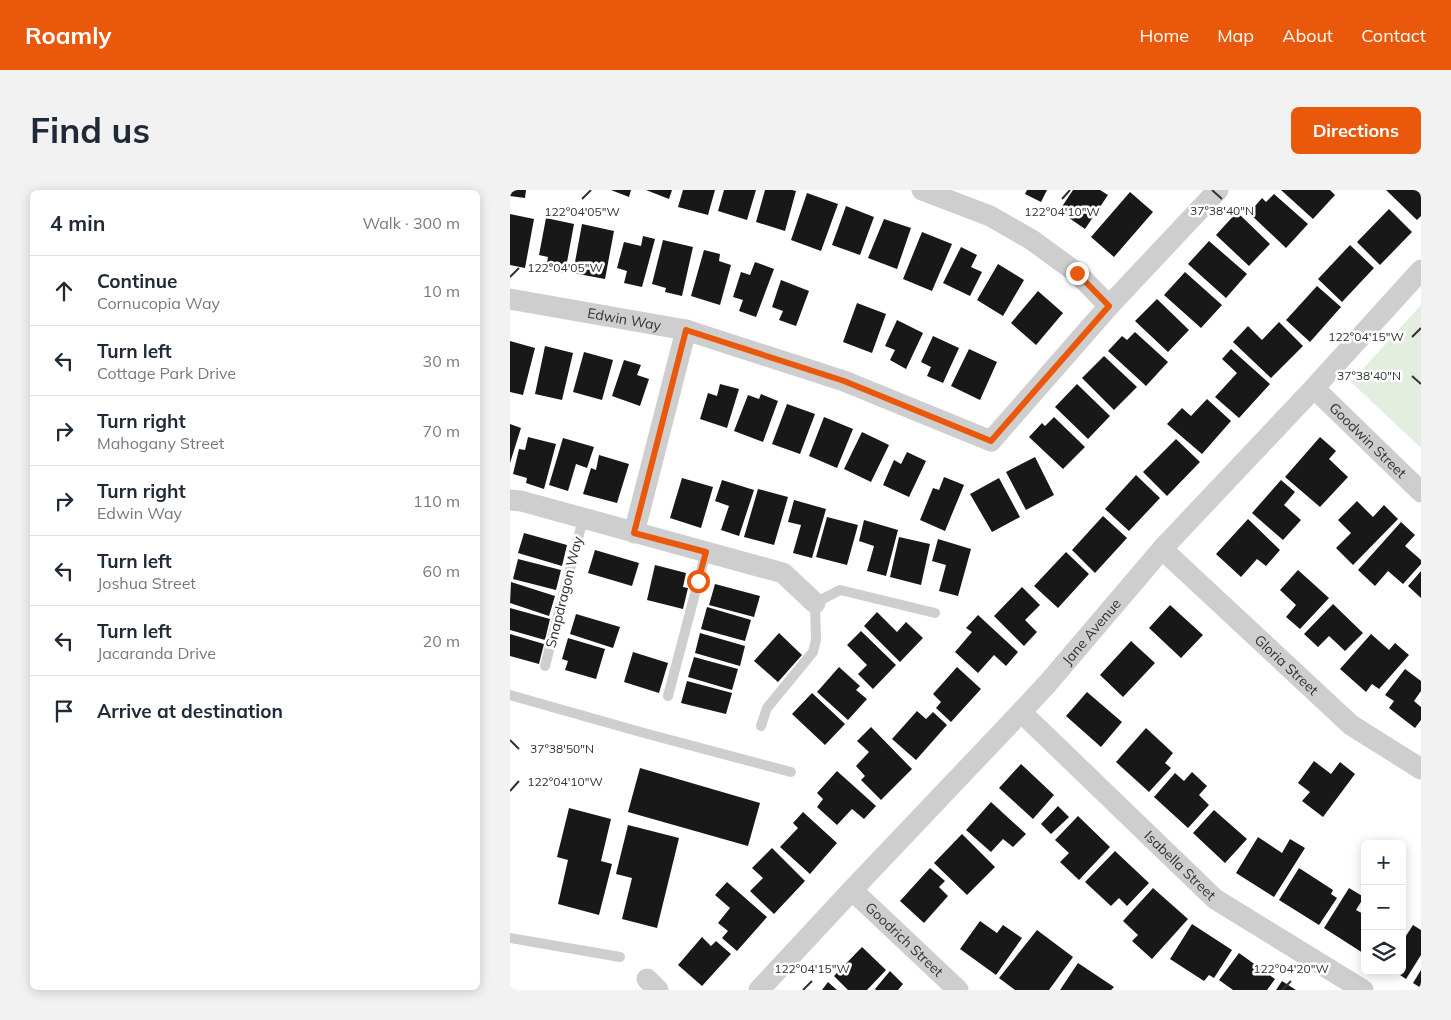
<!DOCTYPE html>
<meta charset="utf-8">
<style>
:root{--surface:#fff;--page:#f2f2f3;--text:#1f2937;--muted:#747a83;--line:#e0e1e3;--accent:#ea580c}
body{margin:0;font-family:Mulish,sans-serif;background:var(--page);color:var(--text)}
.controls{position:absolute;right:15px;bottom:15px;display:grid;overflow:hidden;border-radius:8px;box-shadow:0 2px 12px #0003}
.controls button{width:45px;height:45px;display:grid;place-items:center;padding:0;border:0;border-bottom:1px solid var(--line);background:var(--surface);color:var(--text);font:25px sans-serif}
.stop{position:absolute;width:15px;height:15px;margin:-11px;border:4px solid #ea580c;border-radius:50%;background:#fff}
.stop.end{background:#ea580c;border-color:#fff;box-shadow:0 1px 5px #0008}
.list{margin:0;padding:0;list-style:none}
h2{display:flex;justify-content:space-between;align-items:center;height:65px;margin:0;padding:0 20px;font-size:21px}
h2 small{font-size:16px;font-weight:400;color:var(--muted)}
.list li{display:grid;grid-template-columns:32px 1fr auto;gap:15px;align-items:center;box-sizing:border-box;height:70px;padding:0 20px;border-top:1px solid var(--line)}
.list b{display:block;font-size:19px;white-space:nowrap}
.list p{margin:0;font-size:16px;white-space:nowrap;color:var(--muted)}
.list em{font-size:16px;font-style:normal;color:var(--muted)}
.icon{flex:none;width:28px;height:28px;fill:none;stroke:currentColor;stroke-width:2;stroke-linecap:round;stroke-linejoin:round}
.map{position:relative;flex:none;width:911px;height:800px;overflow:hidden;border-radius:8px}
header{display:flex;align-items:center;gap:30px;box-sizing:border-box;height:70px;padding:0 25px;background:var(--accent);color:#fff}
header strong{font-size:24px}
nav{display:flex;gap:28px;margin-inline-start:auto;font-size:18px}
.intro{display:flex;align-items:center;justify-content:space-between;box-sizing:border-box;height:120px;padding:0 30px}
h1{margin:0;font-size:35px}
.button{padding:12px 22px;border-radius:8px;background:var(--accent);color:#fff;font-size:18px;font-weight:700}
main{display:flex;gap:30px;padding:0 30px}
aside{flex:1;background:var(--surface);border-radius:8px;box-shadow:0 2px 12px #0003}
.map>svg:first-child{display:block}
.green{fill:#e3ede0}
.building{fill:#181818}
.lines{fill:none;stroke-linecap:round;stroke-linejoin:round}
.service{stroke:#cecece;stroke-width:10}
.minor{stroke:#cecece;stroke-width:21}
.route{stroke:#ea580c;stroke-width:6}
.ticks{fill:none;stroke:#313131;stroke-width:2}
.labels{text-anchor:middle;stroke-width:5;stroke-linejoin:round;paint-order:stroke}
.street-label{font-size:14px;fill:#313131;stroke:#fff}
.ticks-label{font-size:12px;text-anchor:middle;fill:#313131;stroke:#fff;stroke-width:5;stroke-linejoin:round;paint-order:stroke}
</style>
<header>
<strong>Roamly</strong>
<nav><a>Home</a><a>Map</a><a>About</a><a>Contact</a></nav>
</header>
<div class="intro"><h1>Find us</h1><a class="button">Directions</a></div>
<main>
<aside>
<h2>4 min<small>Walk · 300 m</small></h2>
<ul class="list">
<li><svg class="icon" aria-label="ahead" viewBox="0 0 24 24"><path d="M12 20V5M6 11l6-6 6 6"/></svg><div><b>Continue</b><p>Cornucopia Way</p></div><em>10 m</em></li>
<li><svg class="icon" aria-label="left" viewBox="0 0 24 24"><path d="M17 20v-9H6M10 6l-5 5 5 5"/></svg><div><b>Turn left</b><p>Cottage Park Drive</p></div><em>30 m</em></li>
<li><svg class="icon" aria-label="right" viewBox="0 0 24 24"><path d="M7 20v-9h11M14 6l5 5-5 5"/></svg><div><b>Turn right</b><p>Mahogany Street</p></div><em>70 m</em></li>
<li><svg class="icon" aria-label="right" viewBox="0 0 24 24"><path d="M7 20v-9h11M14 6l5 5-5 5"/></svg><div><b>Turn right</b><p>Edwin Way</p></div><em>110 m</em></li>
<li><svg class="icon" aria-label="left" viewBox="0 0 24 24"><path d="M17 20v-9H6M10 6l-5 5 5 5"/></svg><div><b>Turn left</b><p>Joshua Street</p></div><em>60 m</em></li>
<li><svg class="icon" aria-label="left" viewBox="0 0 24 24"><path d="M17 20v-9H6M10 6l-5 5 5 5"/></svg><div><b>Turn left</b><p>Jacaranda Drive</p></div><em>20 m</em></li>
<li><svg class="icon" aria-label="arrive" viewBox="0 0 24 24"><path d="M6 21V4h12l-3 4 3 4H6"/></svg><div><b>Arrive at destination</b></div></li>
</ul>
</aside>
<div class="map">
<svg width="911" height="800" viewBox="0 0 911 800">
<rect width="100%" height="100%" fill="#fff"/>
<path class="green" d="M911 115V258L841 192Z"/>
<path class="building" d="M0 0H16L15 8 0 6Z
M101 0H121L119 7Z
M136 0H162L159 9Z
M173 0H205L198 25 168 17Z
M214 0H246L237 30 208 21Z
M255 0H282L286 1 275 41 246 32Z
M517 0H537L531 12 515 4Z
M563 0H590L598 5 575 39 549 21Z
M771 0H820L825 5 803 29Z
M876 0H911V26L907 30Z
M620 2 643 22 604 67 581 47Z
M297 3 328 14 311 61 281 50Z
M764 4 798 34 776 58 739 23 752 8 756 12Z
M336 16 364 27 350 65 322 55Z
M879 19 902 42 870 75 847 52Z
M727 22 760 54 739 76 706 45Z
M0 24 24 29 15 78 0 75Z
M36 28 64 34 55 83 36 79 38 67 29 65Z
M374 29 401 38 387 79 358 68Z
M72 34 104 41 95 89 63 83Z
M412 42 442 54 422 101 393 89Z
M133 46 145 49 132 97 114 93 117 81 107 78 114 52 131 56Z
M153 50 183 57 172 106 155 102 156 98 142 94Z
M699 51 737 84 716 108 678 74Z
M840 55 864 78 832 112 808 89Z
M451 57 467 65 461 77 472 82 460 106 433 93Z
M194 60 210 64 209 71 221 75 210 115 181 106Z
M245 72 264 79 246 127 229 121 233 110 223 107 231 82 240 85Z
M488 74 514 90 493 126 467 110Z
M675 82 712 115 691 138 654 105Z
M271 90 299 101 286 136 269 130 273 121 262 117Z
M807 96 831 117 800 152 776 130Z
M528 101 553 123 526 155 501 133Z
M647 109 679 140 658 162 625 131Z
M347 113 376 124 362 163 333 152Z
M387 130 413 143 396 179 380 170 385 160 375 156Z
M769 132 793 156 761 188 723 152 738 136 752 150Z
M625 142 658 172 636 196 598 161 612 146 617 150Z
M423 146 449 158 433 193 417 186 421 177 411 172Z
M0 151 25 158 13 205 0 202Z
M35 156 63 163 52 210 25 204Z
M459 159 487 172 470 210 441 196Z
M721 159 760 194 729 228 705 207 727 183 712 169Z
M74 162 103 170 92 210 63 202Z
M594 166 627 197 604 220 572 188Z
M114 170 131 175 127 185 139 189 130 216 102 206Z
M210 194 229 199 217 238 190 229 198 203 207 206Z
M567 194 600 226 578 249 545 217Z
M251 204 268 211 253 252 224 241 238 205 249 209Z
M697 209 721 231 692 264 657 234 672 218 681 226Z
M277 214 305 224 290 264 262 254Z
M314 227 343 239 327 278 299 266Z
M544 227 575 257 553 279 519 247 532 233 535 236Z
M0 234 11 238 0 273Z
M352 242 379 255 361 292 334 279Z
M18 247 46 254 34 299 16 293 17 288 3 284 9 259 15 260Z
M810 247 826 261 819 269 838 287 810 317 775 287Z
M53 248 84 257 77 278 66 274 58 301 39 295Z
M666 249 690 272 657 306 633 282Z
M397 262 416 271 399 307 373 295 384 270 391 274Z
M89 265 119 274 107 313 73 304 81 278 86 280Z
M525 267 544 305 516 320 496 282Z
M626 285 650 308 619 341 595 319Z
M434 287 454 295 435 341 410 330 423 298 429 300Z
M172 288 203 297 191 338 160 328Z
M489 288 510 327 482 342 460 304Z
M212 290 244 300 229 346 211 340 219 316 205 311Z
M771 290 785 302 774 315 791 330 773 350 742 323Z
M248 299 278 307 264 355 234 347Z
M284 310 316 319 302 368 283 363 291 335 278 332Z
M847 311 863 327 874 315 888 329 843 375 826 358 841 343 828 330Z
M593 326 617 348 585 383 562 360Z
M317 327 348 335 337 375 306 367Z
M738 329 770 360 756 376 747 369 731 387 706 364Z
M354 330 388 340 376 386 357 381 364 356 349 351Z
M891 332 905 345 895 356 911 370V374L893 394 878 381 865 396 848 380Z
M14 343 57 355 52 376 8 363Z
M389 347 420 354 411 395 380 387Z
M428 349 461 359 448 406 429 401 436 375 422 371Z
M85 360 129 373 122 396 78 383Z
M556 362 579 384 548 418 524 396Z
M8 369 51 380 46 400 3 389Z
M145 375 176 383 173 397 178 398 173 419 137 410Z
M788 380 819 408 790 439 776 427 786 415 770 400Z
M911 381V408L898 396Z
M1 392 45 406 39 426 0 413Z
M205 394 250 406 244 427 199 415Z
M512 397 530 415 515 430 527 442 514 456 484 426Z
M823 414 853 443 835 461 819 446 808 457 794 444Z
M660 415 693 445 671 468 639 438Z
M197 417 241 430 235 451 191 439Z
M0 418 40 429 35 450 0 440Z
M367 422 387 442 396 432 413 448 390 472 354 436Z
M66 424 110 437 103 458 60 444Z
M468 425 508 462 496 476 484 465 468 483 445 462 462 442 456 438Z
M351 441 386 475 363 499 348 484 357 475 337 455Z
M190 443 235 456 230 476 185 463Z
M269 443 292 465 268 492 244 471Z
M0 444 34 454 29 474 0 466Z
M861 444 879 460 885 453 899 465 869 499 862 494 856 502 830 479Z
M58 448 95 459 86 489 55 480 58 471 52 469Z
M621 451 645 473 613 507 590 485Z
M123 462 158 473 149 503 114 492Z
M184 467 228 479 222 500 178 487Z
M329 477 350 496 346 500 357 509 338 530 307 502Z
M447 477 471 499 441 532 426 518 431 512 423 504Z
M895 479 911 491V501L904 511 911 517V530L905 538 879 518 884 511 875 505Z
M177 491 222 503 216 524 171 513Z
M577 502 612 532 591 557 556 526Z
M302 503 335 534 315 555 282 524Z
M407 521 416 529 423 522 437 535 406 570 382 549Z
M361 537 402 579 371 610 351 590 355 586 346 576 359 562 347 551Z
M636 538 663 563 655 573 661 578 639 602 606 572Z
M804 571 821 584 830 572 845 584 813 627 792 611 800 602 788 593Z
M511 574 544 605 523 629 489 598Z
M130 578 250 613 238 656 118 622Z
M327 581 366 616 354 629 342 619 327 635 307 617 313 609 307 603Z
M682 582 697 596 689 605 699 615 678 638 644 607 665 583 674 591Z
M481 612 516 644 503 657 493 649 481 662 456 640Z
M548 616 559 627 541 644 531 634Z
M59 618 101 629 91 671 102 674 89 725 48 714 58 670 47 667Z
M704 620 737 649 715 673 683 643Z
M293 622 327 653 300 684 270 657 288 638 283 633Z
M568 626 600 657 569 690 550 672 559 663 545 650Z
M118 635 169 648 147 738 112 729 122 688 106 684Z
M452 644 485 677 457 705 424 673Z
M748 647 772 663 780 649 795 658 764 707 726 683Z
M262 658 295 691 264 724 240 701 253 688 242 678Z
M605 661 639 693 617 716 609 708 601 716 575 692Z
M420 678 435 691 429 697 438 706 414 733 390 711Z
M789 678 823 700 821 704 827 708 809 735 769 710Z
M217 692 257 727 227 761 212 748 218 741 208 733 220 718 205 705Z
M643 698 678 729 642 769 622 751 628 745 613 731Z
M839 698 854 707 846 720 855 725V760L853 763 814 738Z
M470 731 487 743 493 735 512 748 486 785 450 759Z
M682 734 722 760 704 788 699 785 694 791 660 769Z
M903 735 911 740V765L896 789 884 781H892V748L894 749Z
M527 740 563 767 539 800H505L489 788Z
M192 747 201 756 206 751 221 764 192 796 168 775Z
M352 757 376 780 357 800H338L324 786Z
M729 763 765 789 757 800H723L709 790Z
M568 773 604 797 601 800H550Z
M911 780V798L903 793Z
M380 781 393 794 388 800H366L365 799Z
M772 791 786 800H766Z
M318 792 327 800H312Z"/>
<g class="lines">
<path class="service" d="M35 476 73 329
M0 505 134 543 281 582
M158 506 196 362
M251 536 257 518 303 462 306 450 305 413 330 400 425 423
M0 748 110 767"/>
<g class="minor">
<path d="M412 0 480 26 522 50 567 83 599 116"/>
<path id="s1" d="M0 109 176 140 334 191 481 251 599 116 708 0"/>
<path id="s2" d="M804 198 911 302"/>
<path d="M0 310 11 311 273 383 305 413"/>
<path d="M124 343 176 140"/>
<path id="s3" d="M652 359 841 535 911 579"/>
<path id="s4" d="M511 522 705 709 853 800"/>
<path id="s5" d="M342 700 448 800"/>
<path d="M137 789 148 800"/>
<path id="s6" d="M249 800 342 700 511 522 538 493 652 359 804 198 911 80"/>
</g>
</g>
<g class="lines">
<path class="route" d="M188 391 196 362 124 343 176 140 334 191 481 251 599 116 567 83"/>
</g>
<path class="ticks" d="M702 0 712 9M72 9 81 0M552 9 560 0M0 87 9 78M902 147 911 138M902 186 911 194M0 550 9 559M0 601 9 591M293 800 302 791M772 800 781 791"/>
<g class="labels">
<g class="street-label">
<text dy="5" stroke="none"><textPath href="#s1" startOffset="116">Edwin Way</textPath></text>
<text dy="5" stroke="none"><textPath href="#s2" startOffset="75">Goodwin Street</textPath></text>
<text transform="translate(54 402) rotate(-76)" y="5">Snapdragon Way</text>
<text dy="5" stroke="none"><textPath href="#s6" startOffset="489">Jane Avenue</textPath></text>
<text dy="5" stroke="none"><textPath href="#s3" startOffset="170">Gloria Street</textPath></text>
<text dy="5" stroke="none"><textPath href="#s4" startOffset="221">Isabella Street</textPath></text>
<text dy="5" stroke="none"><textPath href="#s5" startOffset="72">Goodrich Street</textPath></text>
</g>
</g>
<g class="ticks-label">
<text x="712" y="25">37°38'40"N</text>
<text x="72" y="26">122°04'05"W</text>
<text x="552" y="26">122°04'10"W</text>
<text x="55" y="82">122°04'05"W</text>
<text x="856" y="151">122°04'15"W</text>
<text x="859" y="190">37°38'40"N</text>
<text x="52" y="563">37°38'50"N</text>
<text x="55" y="596">122°04'10"W</text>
<text x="302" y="783">122°04'15"W</text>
<text x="781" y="783">122°04'20"W</text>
</g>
</svg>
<div class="controls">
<button>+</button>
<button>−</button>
<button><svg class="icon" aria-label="layers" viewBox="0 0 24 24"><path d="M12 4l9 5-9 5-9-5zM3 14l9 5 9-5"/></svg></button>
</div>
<div class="stop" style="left:188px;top:391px"></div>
<div class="stop end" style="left:567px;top:83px"></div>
</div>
</main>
